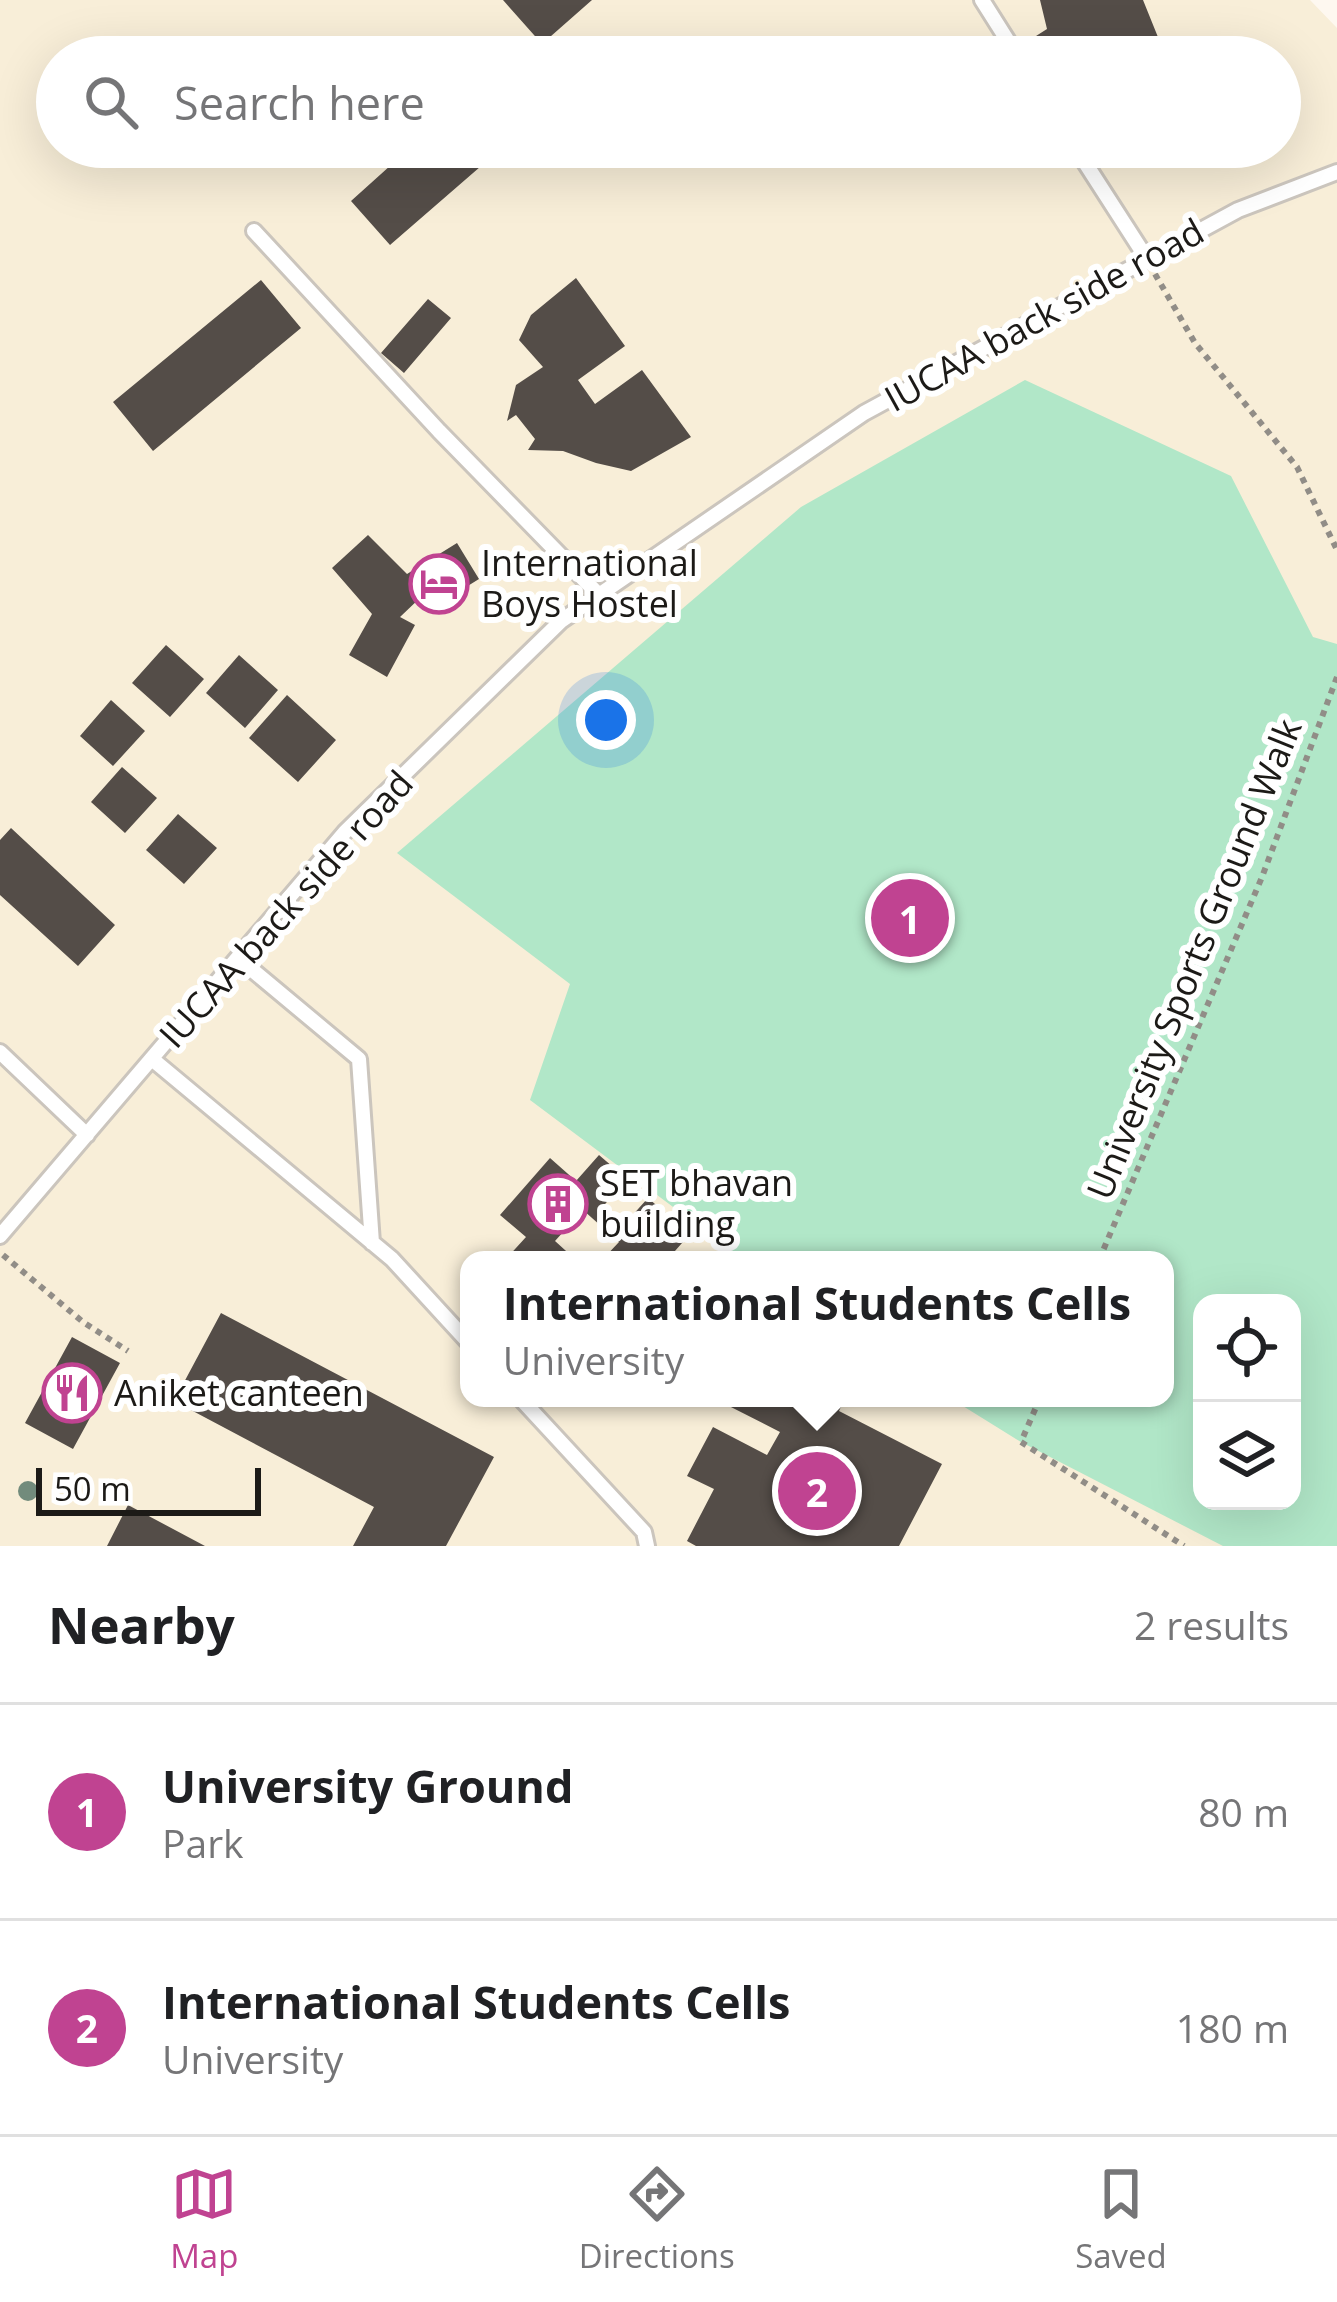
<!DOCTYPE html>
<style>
:root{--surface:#fff;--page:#f2f2f2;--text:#202124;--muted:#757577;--line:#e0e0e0;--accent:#c04391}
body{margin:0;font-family:"Open Sans",sans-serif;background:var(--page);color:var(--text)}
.controls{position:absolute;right:36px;bottom:36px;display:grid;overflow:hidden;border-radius:24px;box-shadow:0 12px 48px #0002}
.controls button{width:108px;height:108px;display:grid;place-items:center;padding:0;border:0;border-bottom:3px solid var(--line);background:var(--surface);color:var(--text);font:60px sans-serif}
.scale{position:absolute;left:36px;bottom:30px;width:225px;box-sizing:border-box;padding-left:12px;border:6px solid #1c1a17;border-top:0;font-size:33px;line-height:42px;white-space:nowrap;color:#1c1a17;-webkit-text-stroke:9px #fff;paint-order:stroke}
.you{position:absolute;left:606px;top:720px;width:42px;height:42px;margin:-30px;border:9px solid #fff;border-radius:50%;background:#1a73e8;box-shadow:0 0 0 18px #1a73e833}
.badge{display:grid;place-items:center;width:78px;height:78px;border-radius:50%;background:var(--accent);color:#fff;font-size:39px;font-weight:700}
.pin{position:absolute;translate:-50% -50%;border:6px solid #fff;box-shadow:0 3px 12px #0006}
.popup{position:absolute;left:460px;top:1251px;width:714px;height:156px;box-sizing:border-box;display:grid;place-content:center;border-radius:24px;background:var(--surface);filter:drop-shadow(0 3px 9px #0005);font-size:39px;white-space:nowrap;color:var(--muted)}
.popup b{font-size:45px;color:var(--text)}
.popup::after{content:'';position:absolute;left:50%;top:100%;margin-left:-24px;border:24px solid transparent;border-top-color:var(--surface)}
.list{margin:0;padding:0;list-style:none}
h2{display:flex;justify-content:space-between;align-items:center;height:156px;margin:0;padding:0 48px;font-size:51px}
h2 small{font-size:39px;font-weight:400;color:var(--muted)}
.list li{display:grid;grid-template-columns:78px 1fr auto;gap:36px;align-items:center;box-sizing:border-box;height:216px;padding:0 48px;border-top:3px solid var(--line)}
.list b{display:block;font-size:45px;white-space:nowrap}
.list p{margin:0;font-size:39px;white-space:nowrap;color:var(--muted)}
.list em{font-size:39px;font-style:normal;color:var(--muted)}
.icon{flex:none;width:66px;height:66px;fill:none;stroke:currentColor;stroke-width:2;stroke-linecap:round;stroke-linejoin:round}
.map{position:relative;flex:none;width:1337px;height:1546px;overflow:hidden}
.search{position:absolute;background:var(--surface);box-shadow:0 12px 48px #0002;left:36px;right:36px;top:36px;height:132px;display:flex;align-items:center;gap:30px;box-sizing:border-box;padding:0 42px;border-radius:66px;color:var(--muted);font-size:45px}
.sheet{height:588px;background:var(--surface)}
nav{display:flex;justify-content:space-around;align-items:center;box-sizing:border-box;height:168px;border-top:3px solid var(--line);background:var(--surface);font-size:33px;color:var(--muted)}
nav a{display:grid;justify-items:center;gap:6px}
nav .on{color:var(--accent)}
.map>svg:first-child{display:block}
.education{fill:#f8eed8;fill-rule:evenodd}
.green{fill:#b1e7c8;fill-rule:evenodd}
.building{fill:#544d48}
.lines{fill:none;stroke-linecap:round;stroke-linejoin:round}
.lane-casing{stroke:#cbc5bd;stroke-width:20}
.path{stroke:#918d87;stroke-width:6;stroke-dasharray:6 6;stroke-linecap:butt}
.lane{stroke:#fff;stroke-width:14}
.tree{fill:#728b7c}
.labels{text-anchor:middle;stroke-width:12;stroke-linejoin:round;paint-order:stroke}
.street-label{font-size:36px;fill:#1c1a17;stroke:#fff}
.poi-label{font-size:36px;fill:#1c1a17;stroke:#fff;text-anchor:start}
</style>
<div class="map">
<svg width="1337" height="1546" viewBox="0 0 1337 1546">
<rect width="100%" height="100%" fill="#fef8f0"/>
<path class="education" d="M0 0H1310L1337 28V1546H0ZM57 57H1280V147H57ZM469 1260H1165V1398H469ZM1202 1303H1292V1501H1202Z"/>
<path class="green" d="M1025 380 1231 476 1313 637 1337 644V1546H1223L1021 1442 950 1398H1165V1260H744L530 1100 570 984 397 853 801 507ZM1292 1303V1501H1202V1303Z"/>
<path class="building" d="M503 0H592L542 44Z
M1040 0H1143L1166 57H1047L1036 36 1047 29Z
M411 147H503L390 245 351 201Z
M576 278 625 346 578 380 595 404 642 370 691 437 631 471 596 463 563 451 528 450 535 439 516 415 507 421 516 385 543 367 519 340 531 315Z
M261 280 301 328 153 451 113 402Z
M428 299 451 318 404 373 381 353Z
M368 535 407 574 457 543 479 579 429 610 421 597 400 617 415 625 387 677 349 655 372 614 332 568Z
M166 645 204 679 170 717 132 683Z
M239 655 278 690 245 728 206 693Z
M287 695 336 740 298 782 249 738Z
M111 700 145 731 113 766 80 736Z
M122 767 157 798 125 833 91 802Z
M178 814 217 848 184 884 146 850Z
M11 828 115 925 78 966 0 895V840Z
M599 1155 627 1179 599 1211 620 1229 648 1198 690 1234 667 1260H602L619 1242 583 1210 555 1241 576 1260H505L526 1237 500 1215 550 1158 576 1181Z
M221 1313 494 1457 446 1546H353L374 1507 174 1401Z
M72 1337 120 1363 73 1449 25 1423Z
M728 1398H845L839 1411 942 1464 899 1546H696L687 1541 714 1489 687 1476 713 1427 767 1455 780 1432 725 1404Z
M128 1505 205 1546H107Z"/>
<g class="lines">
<defs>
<path id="lane" d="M982 0 1018 57
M1075 147 1147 259
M254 231 439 431 599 595
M238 958 359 1059 372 1243
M0 1052 87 1135
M152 1059 392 1259 469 1343
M0 1236 345 832 561 621 864 413 1238 210 1337 172
M520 1398 644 1532 647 1546"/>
</defs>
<use href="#lane" class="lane-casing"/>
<path class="path" d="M1155 274 1195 343 1297 467 1337 550
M3 1255 83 1322 128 1351
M1099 1260 1262 877 1337 677
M1040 1398 1021 1442 1184 1546"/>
<use href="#lane" class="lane"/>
</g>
<circle class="tree" cx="28" cy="1491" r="10"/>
<defs>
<symbol id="hotel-ring" viewBox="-11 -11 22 22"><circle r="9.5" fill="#fff" stroke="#c04391" stroke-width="1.5"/><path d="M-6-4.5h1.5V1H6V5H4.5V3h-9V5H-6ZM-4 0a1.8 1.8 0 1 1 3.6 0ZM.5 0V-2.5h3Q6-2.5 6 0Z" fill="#c04391"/></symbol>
<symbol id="building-ring" viewBox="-11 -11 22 22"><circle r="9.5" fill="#fff" stroke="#c04391" stroke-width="1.5"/><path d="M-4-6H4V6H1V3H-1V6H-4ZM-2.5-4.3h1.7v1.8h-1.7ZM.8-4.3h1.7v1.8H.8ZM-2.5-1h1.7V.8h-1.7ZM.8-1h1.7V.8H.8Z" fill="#c04391"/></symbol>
<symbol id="restaurant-ring" viewBox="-11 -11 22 22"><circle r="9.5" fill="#fff" stroke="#c04391" stroke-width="1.5"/><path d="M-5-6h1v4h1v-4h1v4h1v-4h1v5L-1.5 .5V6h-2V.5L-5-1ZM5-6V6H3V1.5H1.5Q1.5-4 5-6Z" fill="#c04391"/></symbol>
</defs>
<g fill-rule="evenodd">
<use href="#hotel-ring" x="406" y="551" width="66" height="66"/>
<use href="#building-ring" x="525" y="1171" width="66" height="66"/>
<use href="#restaurant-ring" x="39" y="1360" width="66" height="66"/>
</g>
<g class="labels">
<g class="street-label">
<text transform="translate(1044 315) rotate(-29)" y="13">IUCAA back side road</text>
<text transform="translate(286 909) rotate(-48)" y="13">IUCAA back side road</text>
<text transform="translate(1194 959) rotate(-68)" y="13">University Sports Ground Walk</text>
</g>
<g class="poi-label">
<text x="481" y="576">International<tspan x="481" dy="41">Boys Hostel</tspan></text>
<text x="600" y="1196">SET bhavan<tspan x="600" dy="41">building</tspan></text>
<text x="114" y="1406">Aniket canteen</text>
</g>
</g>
</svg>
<div class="controls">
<button><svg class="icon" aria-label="locate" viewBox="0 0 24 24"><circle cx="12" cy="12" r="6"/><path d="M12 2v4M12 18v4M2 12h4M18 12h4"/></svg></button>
<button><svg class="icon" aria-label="layers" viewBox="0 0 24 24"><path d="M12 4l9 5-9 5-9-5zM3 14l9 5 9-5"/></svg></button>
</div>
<div class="scale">50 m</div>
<div class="you"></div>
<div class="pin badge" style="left:910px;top:918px">1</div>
<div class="pin badge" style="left:817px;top:1491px">2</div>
<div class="popup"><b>International Students Cells</b>University</div>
<div class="search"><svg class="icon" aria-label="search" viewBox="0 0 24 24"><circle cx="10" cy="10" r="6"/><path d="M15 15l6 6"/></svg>Search here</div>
</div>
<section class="sheet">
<h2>Nearby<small>2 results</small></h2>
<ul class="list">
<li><span class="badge">1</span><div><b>University Ground</b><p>Park</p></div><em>80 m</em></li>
<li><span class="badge">2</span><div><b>International Students Cells</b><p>University</p></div><em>180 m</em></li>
</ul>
</section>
<nav>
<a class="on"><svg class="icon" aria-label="map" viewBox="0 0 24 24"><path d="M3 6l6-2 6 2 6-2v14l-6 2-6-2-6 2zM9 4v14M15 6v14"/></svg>Map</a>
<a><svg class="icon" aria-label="directions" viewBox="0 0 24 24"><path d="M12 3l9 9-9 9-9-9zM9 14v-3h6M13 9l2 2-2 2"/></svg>Directions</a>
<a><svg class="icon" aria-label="saved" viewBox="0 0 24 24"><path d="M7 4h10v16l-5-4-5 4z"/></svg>Saved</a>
</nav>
